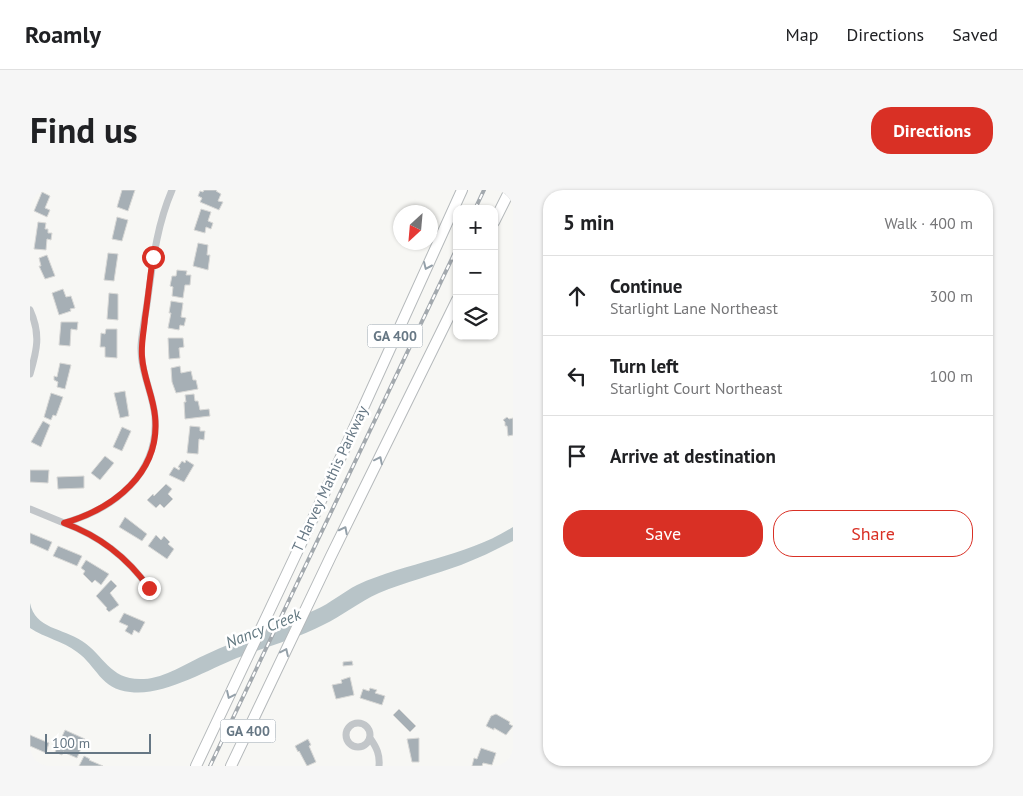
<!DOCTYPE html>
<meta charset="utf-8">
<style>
:root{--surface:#fff;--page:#f6f6f6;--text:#202124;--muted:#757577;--line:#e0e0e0;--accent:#d93025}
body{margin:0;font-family:"PT Sans",sans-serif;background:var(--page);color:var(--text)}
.controls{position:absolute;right:15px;top:15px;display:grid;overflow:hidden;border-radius:10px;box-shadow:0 1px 4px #0004}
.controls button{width:45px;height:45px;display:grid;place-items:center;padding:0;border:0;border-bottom:1px solid var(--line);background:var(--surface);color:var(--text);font:25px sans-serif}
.compass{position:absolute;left:363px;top:15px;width:45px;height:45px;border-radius:50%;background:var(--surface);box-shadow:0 1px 4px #0004;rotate:206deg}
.scale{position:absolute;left:15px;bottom:12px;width:106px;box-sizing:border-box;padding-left:5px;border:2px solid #667784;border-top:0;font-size:14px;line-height:18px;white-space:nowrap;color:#667784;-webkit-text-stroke:4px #fff;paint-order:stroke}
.stop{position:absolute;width:15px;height:15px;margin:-11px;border:4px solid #d93025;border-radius:50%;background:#fff}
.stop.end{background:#d93025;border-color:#fff;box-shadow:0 1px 5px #0008}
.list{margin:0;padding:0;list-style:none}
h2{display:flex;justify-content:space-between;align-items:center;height:65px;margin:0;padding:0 20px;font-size:21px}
h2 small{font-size:16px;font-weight:400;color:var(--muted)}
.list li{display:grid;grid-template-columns:32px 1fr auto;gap:15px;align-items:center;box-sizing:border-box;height:80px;padding:0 20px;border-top:1px solid var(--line)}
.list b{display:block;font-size:19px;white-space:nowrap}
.list p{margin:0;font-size:16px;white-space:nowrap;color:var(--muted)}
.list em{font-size:16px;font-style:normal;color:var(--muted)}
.actions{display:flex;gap:10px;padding:15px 20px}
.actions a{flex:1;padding:11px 0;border:1px solid var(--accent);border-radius:20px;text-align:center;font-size:18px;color:var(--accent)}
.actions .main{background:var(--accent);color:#fff}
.icon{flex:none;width:28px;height:28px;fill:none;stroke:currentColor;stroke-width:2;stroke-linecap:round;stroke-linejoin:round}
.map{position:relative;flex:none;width:483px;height:576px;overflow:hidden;border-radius:20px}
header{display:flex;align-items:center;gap:30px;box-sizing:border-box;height:70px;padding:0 25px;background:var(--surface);border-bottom:1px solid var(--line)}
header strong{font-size:24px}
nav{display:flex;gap:28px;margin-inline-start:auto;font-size:18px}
.intro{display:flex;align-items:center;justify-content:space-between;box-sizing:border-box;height:120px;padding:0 30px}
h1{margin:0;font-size:35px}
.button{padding:12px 22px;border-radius:20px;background:var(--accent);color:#fff;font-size:18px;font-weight:700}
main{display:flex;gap:30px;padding:0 30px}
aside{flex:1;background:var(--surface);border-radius:20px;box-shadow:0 1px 4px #0004}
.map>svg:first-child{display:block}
.water{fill:#b8c4c8}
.building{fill:#a6afb5;stroke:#d8d8d6}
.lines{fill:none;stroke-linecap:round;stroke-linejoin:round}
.highway-casing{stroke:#b5b9bb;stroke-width:12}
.minor{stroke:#c2c6c9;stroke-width:7}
.highway{stroke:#fff;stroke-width:10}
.rail-casing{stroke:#a3a9ae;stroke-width:4}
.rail{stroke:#fff;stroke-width:2;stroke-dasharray:5.5;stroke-linecap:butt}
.oneway{stroke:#94a0a9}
.route{stroke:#d93025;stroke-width:6}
.labels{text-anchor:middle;stroke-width:5;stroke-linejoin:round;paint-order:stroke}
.shield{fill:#fff;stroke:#94a0a9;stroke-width:1}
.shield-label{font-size:14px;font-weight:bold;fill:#667784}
.street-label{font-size:15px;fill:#667784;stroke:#fff}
.water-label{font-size:16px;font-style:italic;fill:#627880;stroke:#fff}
</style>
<header>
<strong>Roamly</strong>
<nav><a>Map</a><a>Directions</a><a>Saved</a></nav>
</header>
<div class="intro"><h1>Find us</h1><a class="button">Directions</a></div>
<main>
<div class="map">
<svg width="483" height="576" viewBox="0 0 483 576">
<rect width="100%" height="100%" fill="#f7f7f4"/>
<path class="water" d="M483 337V351C466 360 449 368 431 375 404 385 375 392 349 403 329 412 312 426 293 435 266 449 236 457 207 468 177 480 132 507 100 502 70 499 67 476 47 462 33 451 15 448 0 438V413C5 439 33 438 52 451 75 466 80 491 114 489 135 488 157 473 177 464 212 448 249 436 285 420 301 413 313 402 327 395 378 372 436 367 483 337Z"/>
<path class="building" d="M92 0H105L98 21 87 17Z
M174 0H187L186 1 191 4 188 11 193 12 189 20 170 12 172 8 168 6 170 1 173 2Z
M12 2 20 6 15 18 20 20 17 27 4 21Z
M171 19 181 22 178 31 183 33 181 39 176 37 175 43 164 40Z
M87 27 98 30 92 51 82 49Z
M8 32 16 33 15 39H18V43H22L21 50 17 49 16 60 4 59Z
M168 53 178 55 177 65H180L178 80 163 76Z
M78 63 88 64 84 91 74 90Z
M17 65 25 86 15 89 9 76H11L9 68Z
M147 80 157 81 156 85H161L160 95H155L153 108 142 106 143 97 140 96 142 86H146Z
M33 99 36 107 41 106 45 118 40 119 41 121 29 125 22 103Z
M79 103 88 104V130L77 129Z
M141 111 153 113 151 127 156 128 154 136 150 135 149 140 138 138 141 123H139Z
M31 132H48L47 140 41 139 40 156 29 155Z
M76 139H87V168L75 167V157H70L71 143 75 144Z
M138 148H153L154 157 149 158 150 168 139 169Z
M30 173 41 175 35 199 27 197 28 192 24 190V186L27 187Z
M150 176 151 183 161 181 163 190H166L168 199 146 203 142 192 141 178Z
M95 201 99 226 90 228 84 203Z
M21 203 33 207 26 226 23 225 21 230 14 227Z
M164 204 165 211H168L170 220 179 219 180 226 155 229 154 212H156L155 205Z
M477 227 479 229 483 228V245L478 246 477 236H475V232L473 230Z
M13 231 20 235 11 257 1 252Z
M160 236 170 237V241H175L174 250 169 249 168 264 157 263Z
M92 237 101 241 92 261 83 257Z
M75 266 84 273 70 290 61 283Z
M156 270 164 275 154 292 139 285 144 277 149 280 150 278 148 277 152 271 155 273Z
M0 280H19L18 293 0 292Z
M54 286V298L28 299 27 287Z
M136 294 142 299 138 304 143 309 134 318 130 314 126 318 117 310 123 304 124 306Z
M95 327 117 344 112 351 89 337Z
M0 343 22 352 18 361 0 353Z
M126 345 131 350 134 346 140 352 138 354 144 359 137 369 118 356Z
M28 356 52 366 47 376 23 366Z
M56 370 79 384 71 395 65 390 62 393 53 384 55 381 51 378Z
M81 390 87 396 80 403 89 415 79 422 76 419 77 418 66 406Z
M94 423 115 432 109 443 104 440 102 445 95 441 98 436 89 432Z
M322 471 323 475 313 476V472Z
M320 487 324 505 306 509 302 495 312 493 311 490Z
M340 498 347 500 345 503 355 506 352 515 330 508 333 499 339 501Z
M369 519 386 536 380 542 363 525Z
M466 524 480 532 479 534 483 536 476 545 464 538V540L456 536 461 526Z
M35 540 55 549 47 568 33 562 32 565 25 562Z
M0 545 19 553 16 563 0 556Z
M389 548V572H382L377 549Z
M278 549 281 555 279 556 286 572 277 576 269 561 268 562 265 556Z
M451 558 466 563 462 575 453 573 452 576H442L444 568 447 569Z
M54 566 60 569 59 570 73 576H49Z"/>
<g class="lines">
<defs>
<path id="highway" d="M464 32 480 0
M166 576 285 324 432 0
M201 576 301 366 427 110"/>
</defs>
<use href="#highway" class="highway-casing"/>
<path class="minor" d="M0 120C11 144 7 160 0 184
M0 319 34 333C84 319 129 284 125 227 123 203 110 181 111 156 112 140 116 123 118 107 123 70 127 35 142 0
M34 333C70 346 97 367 119 398
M316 545a12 12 0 1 1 24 0a12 12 0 1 1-24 0Z
M340 548C347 558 350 565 349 576"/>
<use href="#highway" class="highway"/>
<defs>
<path id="rail" d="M445 19 454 0
M180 576 427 58"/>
</defs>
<use href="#rail" class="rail-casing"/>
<use href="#rail" class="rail"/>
</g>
<defs><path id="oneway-chevron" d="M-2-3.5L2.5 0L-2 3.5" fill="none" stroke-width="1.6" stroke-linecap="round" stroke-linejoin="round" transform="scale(1.25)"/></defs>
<g class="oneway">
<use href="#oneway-chevron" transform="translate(397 76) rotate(114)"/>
<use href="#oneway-chevron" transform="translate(349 270) rotate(-64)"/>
<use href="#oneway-chevron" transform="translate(314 340) rotate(-63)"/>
<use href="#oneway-chevron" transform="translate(255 462) rotate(-65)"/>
<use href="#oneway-chevron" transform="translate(200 505) rotate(115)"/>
</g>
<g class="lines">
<path class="route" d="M119 398C97 367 70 346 34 333 83 319 131 283 125 226 123 205 113 187 112 166 111 153 114 141 115 128 118 108 120 87 123 67"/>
</g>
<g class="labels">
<g class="shield">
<rect x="337.5" y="134.5" width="55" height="23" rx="4"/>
<rect x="190.5" y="529.5" width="55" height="23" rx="4"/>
</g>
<g class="shield-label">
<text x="365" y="151">GA 400</text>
<text x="218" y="546">GA 400</text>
</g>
<g class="street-label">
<text transform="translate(300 289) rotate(-65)" y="5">T Harvey Mathis Parkway</text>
</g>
<g class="water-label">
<text transform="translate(233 438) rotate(-22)" y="6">Nancy Creek</text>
</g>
</g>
</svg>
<div class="controls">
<button>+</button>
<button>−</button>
<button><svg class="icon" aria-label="layers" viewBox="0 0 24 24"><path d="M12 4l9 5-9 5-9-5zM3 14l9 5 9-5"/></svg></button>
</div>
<svg class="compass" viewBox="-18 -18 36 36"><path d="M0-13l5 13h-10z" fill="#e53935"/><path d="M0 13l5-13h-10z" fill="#757577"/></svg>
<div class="scale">100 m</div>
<div class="stop" style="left:123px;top:67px"></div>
<div class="stop end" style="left:119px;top:398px"></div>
</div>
<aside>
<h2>5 min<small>Walk · 400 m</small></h2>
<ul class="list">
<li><svg class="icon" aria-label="ahead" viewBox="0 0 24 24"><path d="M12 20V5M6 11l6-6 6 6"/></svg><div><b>Continue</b><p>Starlight Lane Northeast</p></div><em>300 m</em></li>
<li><svg class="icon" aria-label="left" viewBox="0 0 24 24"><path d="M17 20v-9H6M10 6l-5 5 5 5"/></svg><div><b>Turn left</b><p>Starlight Court Northeast</p></div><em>100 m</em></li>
<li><svg class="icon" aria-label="arrive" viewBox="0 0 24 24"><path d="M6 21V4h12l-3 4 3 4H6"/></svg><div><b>Arrive at destination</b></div></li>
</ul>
<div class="actions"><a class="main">Save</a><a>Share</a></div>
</aside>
</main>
